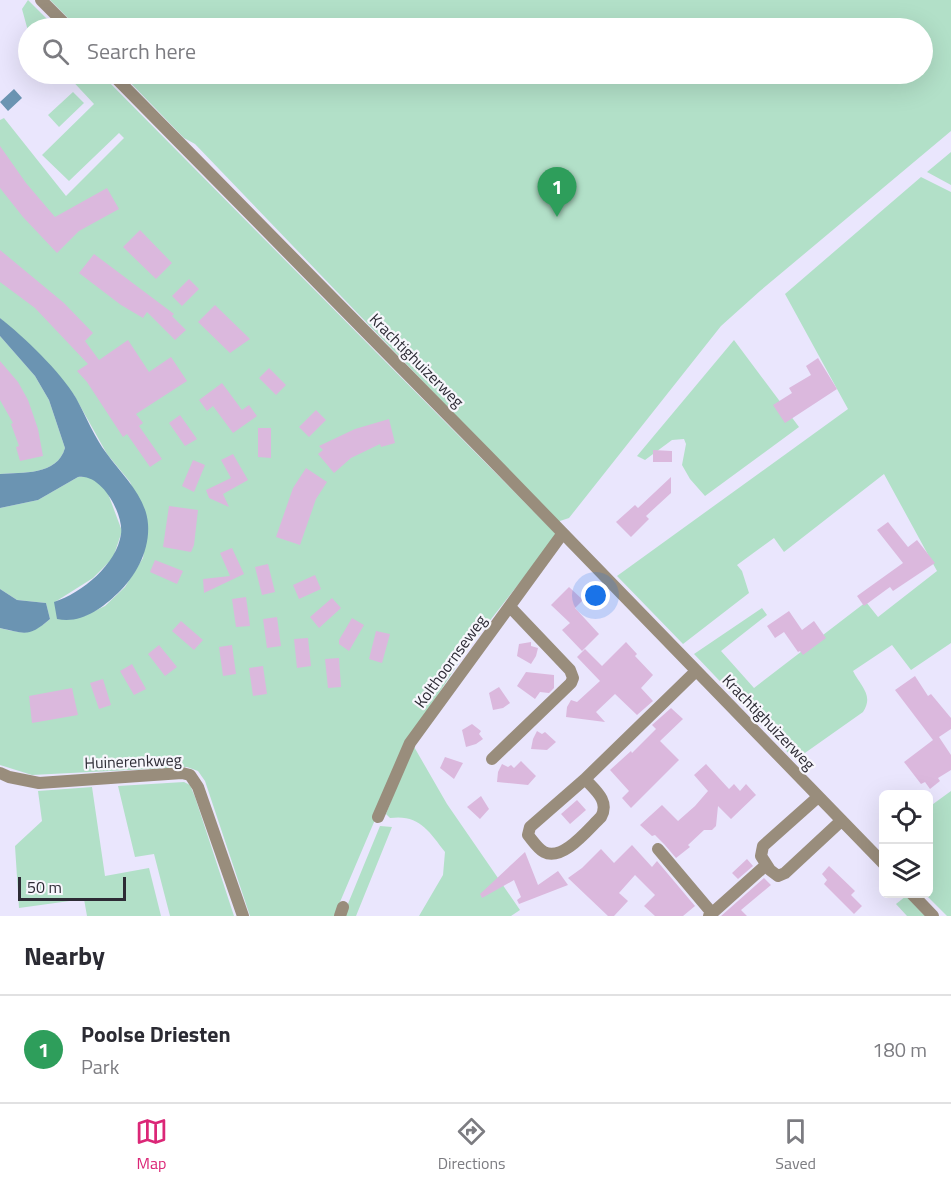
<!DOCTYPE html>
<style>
:root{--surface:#fff;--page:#f7f7f7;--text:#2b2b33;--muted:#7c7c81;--line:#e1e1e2;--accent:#db2777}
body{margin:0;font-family:"Titillium Web",sans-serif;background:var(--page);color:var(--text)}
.controls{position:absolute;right:18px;bottom:18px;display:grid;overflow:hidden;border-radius:9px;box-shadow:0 6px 24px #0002}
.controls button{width:54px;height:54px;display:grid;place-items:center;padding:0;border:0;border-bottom:2px solid var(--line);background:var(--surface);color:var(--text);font:30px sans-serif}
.scale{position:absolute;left:18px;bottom:15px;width:108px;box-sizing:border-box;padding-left:6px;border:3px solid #2d2b35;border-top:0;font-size:16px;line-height:21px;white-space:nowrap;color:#2d2b35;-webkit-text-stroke:4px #f7f6fc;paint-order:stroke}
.you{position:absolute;left:596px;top:596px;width:21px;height:21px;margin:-15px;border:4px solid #fff;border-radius:50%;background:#1a73e8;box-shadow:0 0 0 9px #1a73e833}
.badge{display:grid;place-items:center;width:39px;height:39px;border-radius:50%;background:var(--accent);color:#fff;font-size:20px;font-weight:700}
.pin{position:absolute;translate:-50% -50px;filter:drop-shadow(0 2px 3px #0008)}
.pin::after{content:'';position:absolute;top:32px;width:21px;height:18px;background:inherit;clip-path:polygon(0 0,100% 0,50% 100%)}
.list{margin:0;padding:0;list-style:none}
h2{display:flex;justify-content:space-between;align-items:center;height:78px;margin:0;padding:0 24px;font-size:26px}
h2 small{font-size:20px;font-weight:400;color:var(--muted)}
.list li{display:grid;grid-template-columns:39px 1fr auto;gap:18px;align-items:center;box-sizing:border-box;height:108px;padding:0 24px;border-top:2px solid var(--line)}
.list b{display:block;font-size:22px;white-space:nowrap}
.list p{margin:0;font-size:20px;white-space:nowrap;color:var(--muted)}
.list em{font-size:20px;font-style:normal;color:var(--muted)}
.icon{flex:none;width:33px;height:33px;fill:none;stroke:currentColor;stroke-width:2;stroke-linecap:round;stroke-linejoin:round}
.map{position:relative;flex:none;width:951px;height:916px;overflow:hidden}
.search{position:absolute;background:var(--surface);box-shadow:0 6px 24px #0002;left:18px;right:18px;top:18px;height:66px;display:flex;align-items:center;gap:15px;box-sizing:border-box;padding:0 21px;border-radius:33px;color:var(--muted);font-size:22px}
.sheet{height:186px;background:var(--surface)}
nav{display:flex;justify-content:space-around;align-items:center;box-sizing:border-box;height:84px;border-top:2px solid var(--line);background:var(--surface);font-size:16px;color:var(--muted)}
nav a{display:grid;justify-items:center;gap:3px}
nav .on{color:var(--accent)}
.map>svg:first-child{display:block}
.green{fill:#b2e0c8}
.water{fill:#6b94b2}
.building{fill:#dbb8dd}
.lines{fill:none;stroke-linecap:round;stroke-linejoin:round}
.minor{stroke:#998d7c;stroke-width:12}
.labels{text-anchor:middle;stroke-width:4.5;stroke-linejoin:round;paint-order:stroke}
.street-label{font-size:16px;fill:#2d2b35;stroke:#f7f6fc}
</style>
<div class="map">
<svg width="951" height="916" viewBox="0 0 951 916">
<rect width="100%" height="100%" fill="#eae6fd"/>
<path class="green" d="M28 0 56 28H28V31L22 9Z
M50 0H951V131L760 291 721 326 569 518 560 521 559 523 195 144 184 138 122 74H922V28H78Z
M66 74H101L557 535 466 651 409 740 334 916H250L205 781 198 771 187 767 32 775 0 765V628C24 634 30 636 50 619L46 603 17 600 0 589V508L38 500 78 477H89L100 483 107 491 122 531 113 558 93 578 55 602 84 616 105 606 125 587 143 558 148 526 130 482 107 454 74 395 42 357 0 318V120L4 118 66 196 124 138 119 133 69 181 42 155 94 104Z
M73 92 84 103 59 127 48 115Z
M951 152V185L927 172Z
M921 177 951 192V643L911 670 892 645 853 671C861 687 874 695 863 712L795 760 694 654 762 608 767 615 721 651 754 688 866 602 878 617 937 571 884 474 784 552 774 538 737 565 742 571 749 593 683 644 617 576 848 409 785 294Z
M0 336 35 376 49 400 65 448C57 476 22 472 0 474Z
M734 340 799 427 705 496 690 479 682 465 686 444 684 439 672 440 645 460 637 456Z
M413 745 447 804 520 910 511 916H419L443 875 445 852C429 831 419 814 390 818L386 814Z
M184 782 190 785 195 797 234 916H170L154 854 135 857 118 786Z
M92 787 105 876 149 868 161 916H87L84 899 19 908 15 846 42 821 38 791Z
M951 791V916H947L925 894H928L929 807Z
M380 826 392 827 356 916H345V911Z
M906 896 925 916H907L896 904Z"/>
<path class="water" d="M14 89 22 98 8 111 0 102Z
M0 318C24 337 60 371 76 398 86 416 94 437 107 454 122 475 146 496 148 524 150 550 136 576 118 593 101 609 81 624 57 619L54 602C82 593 117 564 121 534 124 515 102 473 78 477L38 500 0 508V474C22 472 57 476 65 448L49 400 35 376 0 336Z
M0 589 17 600 46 603 50 619C29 637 26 634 0 628Z"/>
<path class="building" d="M0 146 26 183 55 217 107 188 119 209 79 231 57 253 23 217 0 188Z
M140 230 172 263 156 279 123 247Z
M0 250 64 303 93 333 85 341 99 360 128 340 149 372 171 357 187 381 136 414 143 423 139 426 162 459 150 467 127 434 123 437 87 382 77 371 88 364 35 308 0 282Z
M94 254 174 314 172 316 186 330 175 340 147 312 143 318 121 305 79 273Z
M189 279 199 289 182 306 172 296Z
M215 305 250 339 230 353 198 322Z
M818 358 837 389 785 423 773 405 792 393 789 388 811 375 806 366Z
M0 361 18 382 28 400 38 429 43 456 20 461 16 447 19 446 11 424 13 423 0 400Z
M269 368 286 385 276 395 259 378Z
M222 383 242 410 249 405 257 416 233 433 213 406 207 411 199 400Z
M316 410 326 420 309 437 299 427Z
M180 415 197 439 185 446 169 423Z
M389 419 395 443 381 447 380 444 351 458 334 473 318 454 323 450 319 446 355 429Z
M258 428H271V458L258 457Z
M653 450 672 451V462H653Z
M233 454 248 480 223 494 229 507 209 498 206 490 231 478 221 460Z
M193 460 205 465 194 492 182 486Z
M306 468 327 482 316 499 300 545 276 537 293 488Z
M671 477V493L646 516 649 519 631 537 616 522 635 505 638 508Z
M169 506 198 510 194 545 191 552 163 547Z
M888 522 908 547 917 540 935 563 893 591 890 587 864 606 857 596 903 563 877 530Z
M232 548 244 574 204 593 203 579 230 576 220 553Z
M155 560 183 571 177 584 150 572Z
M268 564 275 592 262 595 255 567Z
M315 575 321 589 299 599 293 585Z
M569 587 583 600 575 608 599 634 582 651 562 630 570 623 551 605Z
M246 597 250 626 236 627 232 599Z
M332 598 341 608 319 628 310 617Z
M789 611 802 630 814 621 826 638 803 655 800 651 798 652 784 632 775 638 767 626Z
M277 617 281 646 267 648 263 619Z
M352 618 364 625 349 651 339 644V640Z
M181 621 203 640 194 650 172 631Z
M376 631 390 634 382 663 369 659Z
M308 638 311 666 297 668 294 639Z
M531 642V646L538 648 536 656 531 664 517 656 519 644Z
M626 642 637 654 635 656 653 675 641 688 653 701 637 715 615 694 596 712 605 722 566 717 567 707 571 700 577 702 600 681 577 657 585 649 602 666Z
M159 645 177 667 165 676 148 654Z
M232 645 236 674 223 676 219 647Z
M339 658 341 687 328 688 325 659Z
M132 664 146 689 134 695 120 671Z
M263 666 267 694 253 696 249 668Z
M526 672 554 675V688L549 693 540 692 535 699 517 686Z
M915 676 928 696 931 694 951 718V729L939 737 951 755V770L938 778 940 781 930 789 925 782 921 784 904 762 933 740 895 690Z
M103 679 111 705 99 709 90 683Z
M499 687 510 703 503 708 493 710 489 693Z
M72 688 78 715 32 723 29 696Z
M671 708 683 719 660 741 679 760 631 808 622 798 629 791 610 770 631 751 632 753 656 729 652 725Z
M472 724 481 731 479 734 483 739 476 744 466 747 462 730Z
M537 731 542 734 545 732 556 742 547 750 531 749 533 739Z
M445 757 463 763 454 779 440 768Z
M521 761 536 776 528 785 497 782 498 772 502 764 508 767 511 765 514 768Z
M706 764 729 789 734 784 740 791 746 784 756 795 731 819 718 806 716 826 712 830H704L688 845 690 847 676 858 664 844 655 835 652 836 640 825 662 805 678 821 695 806 708 791 694 775Z
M481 796 489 809 480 819 467 807Z
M577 800 586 810 570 824 561 814Z
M632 845 652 867 657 861 695 906 683 916H655L644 906 655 895 635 875 619 893 628 901 614 916H608L568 878 582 868 601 849 614 863Z
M525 852 538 885 558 871 568 885 519 904 517 900 521 897 514 880 482 898 480 894Z
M747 859 753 866 738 879 732 873Z
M829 866 855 891 851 895 862 906 854 914 824 884 827 880 822 874Z
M764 878 771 885 741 910 747 916H721Z"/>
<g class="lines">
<path class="minor" d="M41 0 69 28
M112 74 487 455 884 864
M492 759 571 683 573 678 570 670 510 607
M0 773 9 777 39 783 182 773 190 775 198 787 243 916
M585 779C595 790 610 801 601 817 589 828 563 862 544 852 538 849 533 841 528 835L530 827 585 779 696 671
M818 797 763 846 761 856 770 870 778 876 785 873 841 821
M378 817 410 743 563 533
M658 849 712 913
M912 894 933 916
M340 916 343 907
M709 916 766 865"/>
</g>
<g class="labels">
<g class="street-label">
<text transform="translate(417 360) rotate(45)" y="6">Krachtighuizerweg</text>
<text transform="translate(450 661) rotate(-54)" y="6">Kolthoornseweg</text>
<text transform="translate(769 722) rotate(46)" y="6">Krachtighuizerweg</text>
<text transform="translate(133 761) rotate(-2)" y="6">Huinerenkweg</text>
</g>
</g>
</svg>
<div class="controls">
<button><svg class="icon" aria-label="locate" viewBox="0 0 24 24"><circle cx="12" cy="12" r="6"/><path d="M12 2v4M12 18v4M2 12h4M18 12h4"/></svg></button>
<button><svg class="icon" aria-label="layers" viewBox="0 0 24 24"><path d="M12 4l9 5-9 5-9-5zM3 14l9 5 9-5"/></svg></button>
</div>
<div class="scale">50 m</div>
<div class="you"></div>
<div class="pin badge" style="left:557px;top:217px;background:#2e9e5b">1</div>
<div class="search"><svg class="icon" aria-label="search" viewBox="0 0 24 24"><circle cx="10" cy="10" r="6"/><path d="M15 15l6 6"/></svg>Search here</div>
</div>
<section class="sheet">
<h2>Nearby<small></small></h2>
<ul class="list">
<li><span class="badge" style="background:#2e9e5b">1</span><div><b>Poolse Driesten</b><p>Park</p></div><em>180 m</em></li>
</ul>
</section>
<nav>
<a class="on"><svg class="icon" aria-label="map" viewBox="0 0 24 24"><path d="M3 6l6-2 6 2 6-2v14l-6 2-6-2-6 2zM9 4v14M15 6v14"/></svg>Map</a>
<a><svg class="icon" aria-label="directions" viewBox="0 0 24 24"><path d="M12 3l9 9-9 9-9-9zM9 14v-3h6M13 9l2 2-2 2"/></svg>Directions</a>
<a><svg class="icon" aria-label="saved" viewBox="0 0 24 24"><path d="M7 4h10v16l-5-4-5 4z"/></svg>Saved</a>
</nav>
